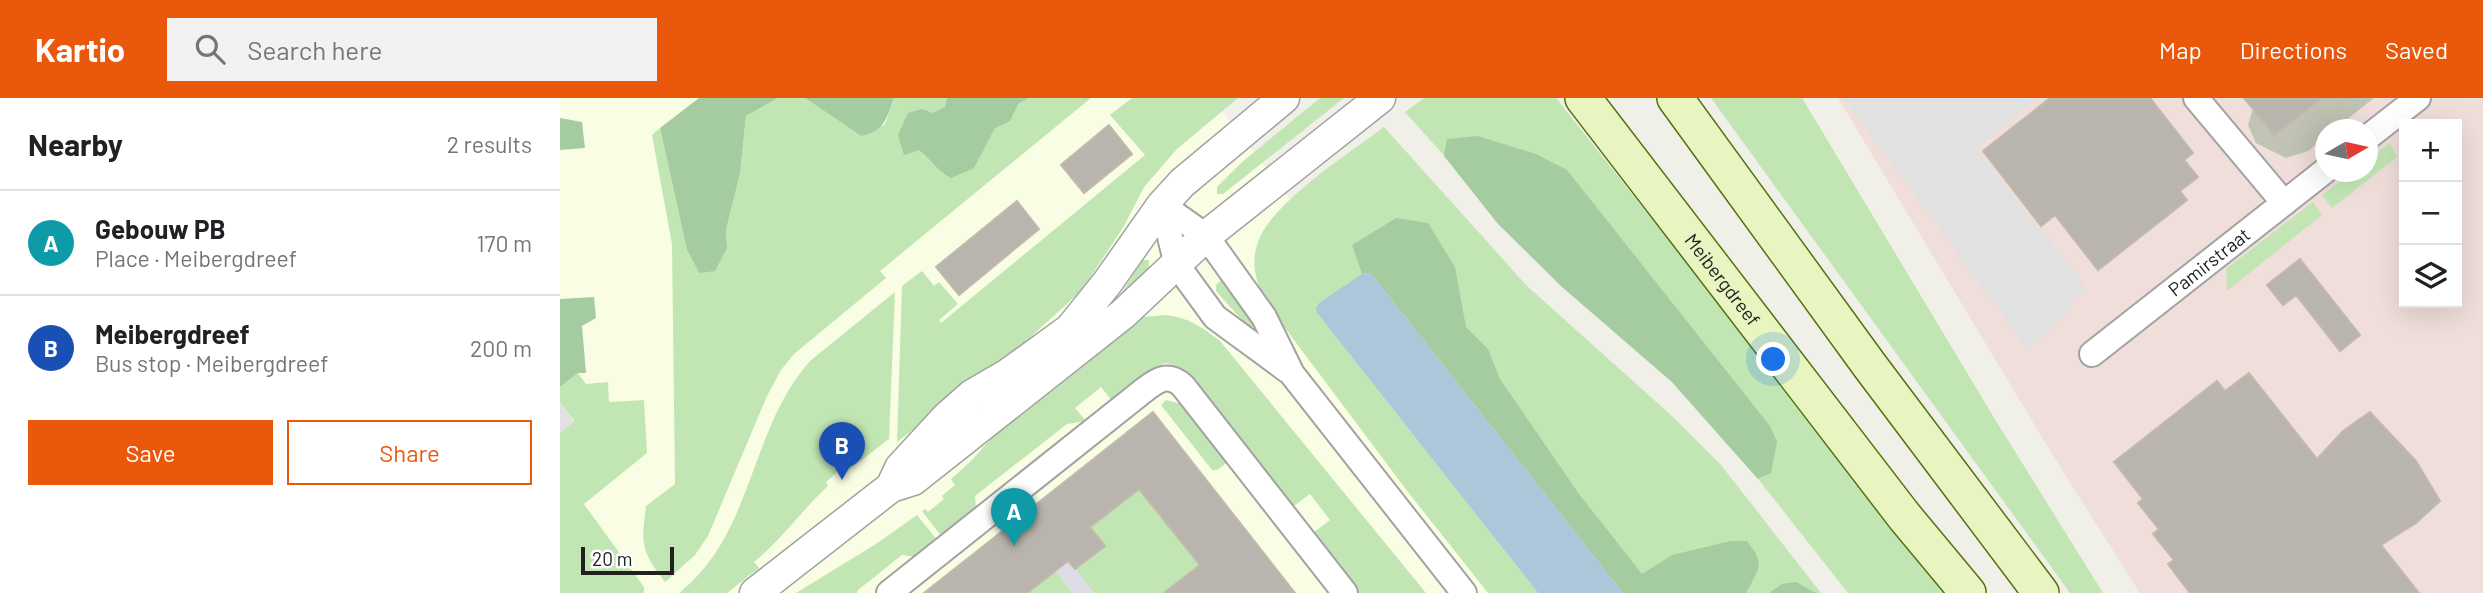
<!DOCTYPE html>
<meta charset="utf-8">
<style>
:root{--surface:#fff;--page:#f2f2f2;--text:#202124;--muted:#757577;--line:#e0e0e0;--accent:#ea580c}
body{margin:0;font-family:Barlow,sans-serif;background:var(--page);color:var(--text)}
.controls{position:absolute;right:21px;top:21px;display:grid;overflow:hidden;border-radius:0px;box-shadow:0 7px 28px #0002}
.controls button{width:63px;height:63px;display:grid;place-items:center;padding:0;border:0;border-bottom:2px solid var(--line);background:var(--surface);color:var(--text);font:35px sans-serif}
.compass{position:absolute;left:1755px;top:21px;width:63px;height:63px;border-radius:50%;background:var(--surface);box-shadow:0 7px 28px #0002;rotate:81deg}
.scale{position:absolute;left:21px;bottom:18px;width:93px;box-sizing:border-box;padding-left:7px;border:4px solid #212121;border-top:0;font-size:19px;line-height:24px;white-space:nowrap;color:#212121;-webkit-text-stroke:5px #fff;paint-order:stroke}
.you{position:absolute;left:1214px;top:262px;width:24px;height:24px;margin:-18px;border:5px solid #fff;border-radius:50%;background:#1a73e8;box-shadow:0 0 0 10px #1a73e833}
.badge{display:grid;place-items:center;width:46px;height:46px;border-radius:50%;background:var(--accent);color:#fff;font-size:23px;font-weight:700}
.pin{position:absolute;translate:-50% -58px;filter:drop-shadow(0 2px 4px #0008)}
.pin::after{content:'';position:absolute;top:37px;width:24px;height:21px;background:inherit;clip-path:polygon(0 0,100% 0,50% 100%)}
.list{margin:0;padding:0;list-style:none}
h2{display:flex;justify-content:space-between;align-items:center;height:91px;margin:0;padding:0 28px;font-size:30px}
h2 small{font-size:23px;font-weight:400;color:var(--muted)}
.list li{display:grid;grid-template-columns:46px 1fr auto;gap:21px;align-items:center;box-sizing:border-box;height:105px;padding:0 28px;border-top:2px solid var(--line)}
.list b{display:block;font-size:26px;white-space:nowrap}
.list p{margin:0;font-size:23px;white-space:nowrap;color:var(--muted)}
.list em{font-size:23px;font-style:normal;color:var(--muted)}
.actions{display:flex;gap:14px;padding:21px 28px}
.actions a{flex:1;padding:16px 0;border:2px solid var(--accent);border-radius:0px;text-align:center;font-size:24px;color:var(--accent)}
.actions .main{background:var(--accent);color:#fff}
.icon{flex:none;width:38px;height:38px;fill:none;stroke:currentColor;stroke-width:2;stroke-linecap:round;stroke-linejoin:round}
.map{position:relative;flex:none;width:1923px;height:495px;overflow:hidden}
header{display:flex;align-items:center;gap:42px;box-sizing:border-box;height:98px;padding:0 35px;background:var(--accent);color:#fff}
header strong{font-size:33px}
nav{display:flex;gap:38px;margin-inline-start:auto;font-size:24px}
.search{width:490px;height:63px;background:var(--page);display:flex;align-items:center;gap:18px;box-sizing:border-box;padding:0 24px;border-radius:0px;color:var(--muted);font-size:26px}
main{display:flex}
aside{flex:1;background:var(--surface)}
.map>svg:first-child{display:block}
.commercial{fill:#efded9;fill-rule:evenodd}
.education{fill:#f8fde4}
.construction{fill:#c1c4b4}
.grass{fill:#c2e6b3}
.forest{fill:#a5cca0}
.parking{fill:#e1e1e1}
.plaza{fill:#dedce6}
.water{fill:#acc7da}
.building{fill:#b9b5ae;stroke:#c1b9ab;stroke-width:2}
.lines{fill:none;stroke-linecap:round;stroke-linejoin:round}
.minor-casing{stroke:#a2a2a2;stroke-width:28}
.tertiary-casing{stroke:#a2a2a2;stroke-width:33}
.secondary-casing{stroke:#53710e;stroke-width:38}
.minor{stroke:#fff;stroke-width:24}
.tertiary{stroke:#fff;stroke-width:30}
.secondary{stroke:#e8f5c1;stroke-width:35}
.labels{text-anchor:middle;stroke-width:7;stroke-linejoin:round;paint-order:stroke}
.street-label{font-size:19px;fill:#212121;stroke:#fff}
</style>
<header>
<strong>Kartio</strong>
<div class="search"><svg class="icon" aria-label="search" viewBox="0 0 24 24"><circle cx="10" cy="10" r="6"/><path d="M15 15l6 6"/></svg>Search here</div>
<nav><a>Map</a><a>Directions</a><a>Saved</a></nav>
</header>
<main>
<aside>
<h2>Nearby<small>2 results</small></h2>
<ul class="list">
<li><span class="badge" style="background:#0f9aa8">A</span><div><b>Gebouw PB</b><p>Place · Meibergdreef</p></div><em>170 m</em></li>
<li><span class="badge" style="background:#1a4fb4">B</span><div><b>Meibergdreef</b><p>Bus stop · Meibergdreef</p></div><em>200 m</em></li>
</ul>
<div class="actions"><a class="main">Save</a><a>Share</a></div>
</aside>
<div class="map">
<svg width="1923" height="495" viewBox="0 0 1923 495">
<rect width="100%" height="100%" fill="#f0efe8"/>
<path class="commercial" d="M1278 0H1923V495H1580L1492 356ZM1844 26H1897V205H1844ZM1766 32H1808V74H1766Z"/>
<path class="education" d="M0 0H652L1033 495H0Z"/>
<path class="construction" d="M1684 0H1814L1775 31 1766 32 1765 39 1748 53 1726 60 1696 45 1688 27 1693 11Z"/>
<path class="grass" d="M245 0 301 38 325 26 334 0H531L320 173 326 180 234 256 221 272 207 298 148 438 135 457 105 484C81 452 81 448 86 408L115 386 112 146 92 37 100 30 127 152 139 175 167 150 166 132 180 76 186 18 218 0Z
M572 0H678L617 51 584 89 564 128 522 192 454 254 337 344 342 188 362 173 374 188 379 184 398 206 379 222 381 225 585 57 550 17Z
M760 0H784L663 96H657V89L682 64Z
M864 0H996L1388 495H1288L1198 381 1112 284 1001 188 845 14Z
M1151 0H1242L1436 323 1543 495H1510Z
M824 29 967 188 1112 318 1161 367 1261 495H1063L813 178 808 175 757 215 978 495H928L848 394 707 206C678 153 703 125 742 91 768 68 797 49 824 29Z
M1830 45 1837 59 1772 110 1762 97 1793 74H1808V62Z
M1753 104 1762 117 1667 193 1666 171Z
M583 162H589V170L564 200H561L560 197Z
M661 182 664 183 696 226 694 228 688 229 656 193V187Z
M335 194 329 341 286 374 282 370 266 384 268 388C242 412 222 441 194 464L199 470 167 495H119C194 436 189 331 250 263Z
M606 217C629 220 642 229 660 243L866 495H796L750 437 770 422 750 396 730 411 618 269 606 265 600 267 553 304 541 289 515 310 526 323 507 326 415 398 416 412 382 439 362 413 365 411 368 414 384 401 382 398 395 387 391 381 411 363 454 315 572 224 583 219Z
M18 275 26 286 48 284 49 304 84 302 87 355 24 406 84 489V495H0V335L14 323 0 304V289Z
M606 302 626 307 669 363 657 372H652L601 307Z
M585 387 649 469 623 489 618 484 604 495H534L515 471 544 448 530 429Z
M357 417 378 443 358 459 342 457 298 492 297 495H236L316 446Z
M488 463 513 495H467Z"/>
<path class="forest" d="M139 0H218L186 18 180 76 166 132 167 150 155 173 139 175 127 152 100 30Z
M245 0H334C326 21 325 33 301 38Z
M387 0H468L458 6 450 23 435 30 414 70 391 80C376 72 372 62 359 52L344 57 338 37 348 15 362 11 373 15 385 9Z
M0 20 22 24 25 50 0 52Z
M918 38 976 56 1007 72 1210 328 1217 344 1211 375 1198 381 1112 284 1001 188 938 126 884 58 887 41Z
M836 120 868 125 895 169 906 229 928 251 940 281 1019 396 1082 476 1112 457 1171 443H1187C1206 467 1199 470 1186 495H1063L813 178 808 175 802 176 792 147Z
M34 199 36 220 22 228 26 275H18L0 289V201Z
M1236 484 1256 495H1209L1222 486Z"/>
<path class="parking" d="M1284 0H1470L1473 4 1416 50 1527 191 1511 204 1512 209 1492 226 1494 229 1467 250Z
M0 304 14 324 0 335Z"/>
<path class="plaza" d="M484 431 534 495H513L488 463Z"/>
<path class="water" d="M808 175 813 178 1063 495H978L757 215 756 210 759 205 802 176Z"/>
<path class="building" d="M1490 0H1590L1633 55 1624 62 1638 79 1620 93 1627 102 1538 172 1495 117 1481 128 1423 53Z
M1684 0H1762L1714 37Z
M549 27 572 56 524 95 501 67Z
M457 103 479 131 399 197 376 169Z
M1740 161 1800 237 1780 253 1736 197 1723 207 1707 187Z
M1689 275 1757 361 1783 333 1810 314 1856 363 1880 403 1856 425 1821 447 1859 495H1630L1608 466 1614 462 1593 436 1599 431 1578 405 1583 401 1554 364 1657 283 1665 293Z
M593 314 735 495H604L640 467 579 391 530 429 545 448 515 471 508 463 467 495H364Z"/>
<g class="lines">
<defs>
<g id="minor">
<path d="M1636 0 1724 105"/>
<path d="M1808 39 1858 0"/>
<path d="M602 107 646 138 704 219 732 276 904 495"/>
<path d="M602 107 617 167 655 219 727 272"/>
<path id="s1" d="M1532 256 1766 72"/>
<path d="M329 495 583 293C597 282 608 274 623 288L785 495"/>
</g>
<path id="tertiary" d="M333 385 340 370 387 319 412 297 448 276 510 231 547 185 602 107 622 85 724 0
M195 495 331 389 353 382 563 216 646 138 820 0"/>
<g id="secondary">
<path id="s2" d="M1023 0 1344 418 1408 495"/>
<path d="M1115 0 1310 268 1481 495"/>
</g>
</defs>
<use href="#minor" class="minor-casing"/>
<use href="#tertiary" class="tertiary-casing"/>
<use href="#secondary" class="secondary-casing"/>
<use href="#minor" class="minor"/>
<use href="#tertiary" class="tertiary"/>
<use href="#secondary" class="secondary"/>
</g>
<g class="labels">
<g class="street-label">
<text dy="7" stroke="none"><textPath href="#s1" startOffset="149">Pamirstraat</textPath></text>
<text dy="7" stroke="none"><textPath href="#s2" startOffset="229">Meibergdreef</textPath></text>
</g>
</g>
</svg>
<div class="controls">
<button>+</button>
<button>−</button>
<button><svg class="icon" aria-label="layers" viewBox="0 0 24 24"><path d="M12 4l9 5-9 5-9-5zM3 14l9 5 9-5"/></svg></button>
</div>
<svg class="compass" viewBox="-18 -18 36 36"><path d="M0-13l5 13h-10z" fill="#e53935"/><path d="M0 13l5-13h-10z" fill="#757577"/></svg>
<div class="scale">20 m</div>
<div class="you"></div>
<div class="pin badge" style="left:454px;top:448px;background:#0f9aa8">A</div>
<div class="pin badge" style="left:282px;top:382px;background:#1a4fb4">B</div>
</div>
</main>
